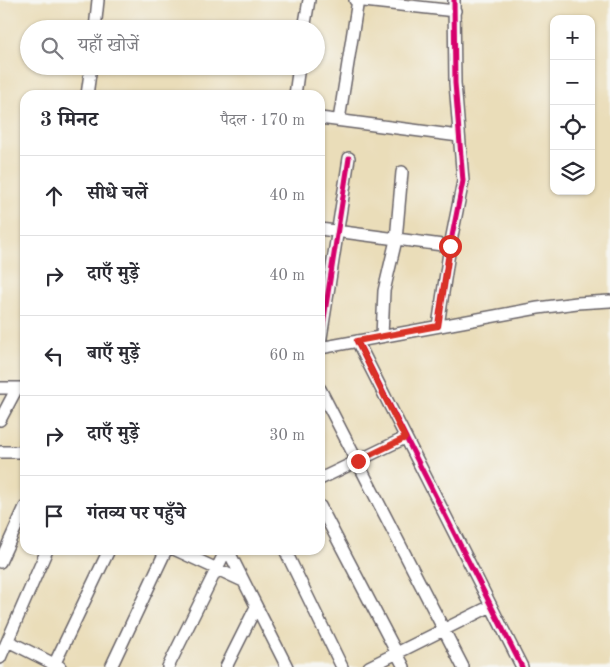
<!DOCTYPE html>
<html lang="hi">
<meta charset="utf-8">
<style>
:root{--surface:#fff;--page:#f7f7f7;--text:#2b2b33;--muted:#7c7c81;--line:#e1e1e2}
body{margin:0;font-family:"Old Standard TT","Noto Serif Devanagari",serif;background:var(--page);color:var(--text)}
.controls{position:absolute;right:15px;top:15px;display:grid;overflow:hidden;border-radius:10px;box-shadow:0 1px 4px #0004}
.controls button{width:45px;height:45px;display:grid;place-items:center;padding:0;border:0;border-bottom:1px solid var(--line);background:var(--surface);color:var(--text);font:25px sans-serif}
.stop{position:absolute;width:15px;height:15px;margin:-11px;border:4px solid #d93025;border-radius:50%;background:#fff}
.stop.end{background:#d93025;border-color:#fff;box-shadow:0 1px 5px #0008}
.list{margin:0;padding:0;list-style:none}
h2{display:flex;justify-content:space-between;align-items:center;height:65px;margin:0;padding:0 20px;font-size:21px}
h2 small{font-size:16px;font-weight:400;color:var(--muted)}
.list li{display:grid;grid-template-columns:32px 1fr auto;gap:15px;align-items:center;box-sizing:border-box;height:80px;padding:0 20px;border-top:1px solid var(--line)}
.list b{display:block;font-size:19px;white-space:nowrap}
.list em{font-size:16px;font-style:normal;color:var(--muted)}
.icon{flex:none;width:28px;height:28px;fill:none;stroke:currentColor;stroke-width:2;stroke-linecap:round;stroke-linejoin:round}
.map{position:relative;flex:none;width:610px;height:667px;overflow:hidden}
.search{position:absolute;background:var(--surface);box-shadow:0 1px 4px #0004;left:20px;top:20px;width:305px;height:55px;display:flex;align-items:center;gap:12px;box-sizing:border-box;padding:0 18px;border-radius:28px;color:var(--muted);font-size:19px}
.panel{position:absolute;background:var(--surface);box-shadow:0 1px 4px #0004;left:20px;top:90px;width:305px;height:465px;border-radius:15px}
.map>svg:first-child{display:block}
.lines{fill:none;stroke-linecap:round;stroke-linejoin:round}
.minor-casing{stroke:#686367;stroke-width:14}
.minor{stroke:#fff;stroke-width:11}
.cycleway-casing{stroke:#f6f6f2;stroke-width:8}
.cycleway{stroke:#d6006c;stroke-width:5}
.route{stroke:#d93025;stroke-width:6}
</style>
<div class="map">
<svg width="610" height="667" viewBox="0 0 610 667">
<rect width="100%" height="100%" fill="#f6f6f2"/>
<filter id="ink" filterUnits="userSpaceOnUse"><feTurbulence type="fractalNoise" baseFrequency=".02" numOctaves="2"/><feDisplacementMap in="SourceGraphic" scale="10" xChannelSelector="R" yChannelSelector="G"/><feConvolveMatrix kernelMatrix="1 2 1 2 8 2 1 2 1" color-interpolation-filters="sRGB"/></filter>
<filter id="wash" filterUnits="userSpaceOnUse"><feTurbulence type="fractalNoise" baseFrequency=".0096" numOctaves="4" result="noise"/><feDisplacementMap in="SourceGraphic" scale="20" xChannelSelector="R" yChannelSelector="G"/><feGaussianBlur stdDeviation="1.12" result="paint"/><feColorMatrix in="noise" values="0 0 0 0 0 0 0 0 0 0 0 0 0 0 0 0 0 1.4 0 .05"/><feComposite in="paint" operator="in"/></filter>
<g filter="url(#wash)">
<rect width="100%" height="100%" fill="#eaddb9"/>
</g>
<g filter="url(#ink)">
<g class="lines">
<defs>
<path id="minor" d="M355 0 455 11
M95 29 98 0
M304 29 309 0
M87 95 91 66
M295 95 299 66
M320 118 459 136
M339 120 358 0
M320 229 450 246
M438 326 450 246 463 181 455 83 454 0
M382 336 384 291 396 240 402 172
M357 341 522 667
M320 344 349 158
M320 348 538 308 577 303 610 301
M0 388H25
M320 389 463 667
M0 420 17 388
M0 452H25
M320 479 405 438
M320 506 404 667
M176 550 243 581
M228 550 287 667
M285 550 342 667
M0 562 25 507
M8 641 60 667
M0 658 47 550
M53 667 109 550
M111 667 166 550
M168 667 226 550
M226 667 256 607
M369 667 491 606"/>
</defs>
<use href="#minor" class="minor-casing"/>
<use href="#minor" class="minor"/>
<defs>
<path id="cycleway" d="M438 326 450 246 463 181 455 83 454 0
M357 341 522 667
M320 344 349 158"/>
</defs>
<use href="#cycleway" class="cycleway-casing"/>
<use href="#cycleway" class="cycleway"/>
</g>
</g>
<g class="lines" filter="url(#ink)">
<path class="route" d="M358 461 405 438 357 341 438 326 450 246"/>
</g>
</svg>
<div class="controls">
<button>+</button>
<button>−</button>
<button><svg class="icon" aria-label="locate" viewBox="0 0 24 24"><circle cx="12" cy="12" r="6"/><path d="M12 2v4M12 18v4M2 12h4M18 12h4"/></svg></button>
<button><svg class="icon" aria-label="layers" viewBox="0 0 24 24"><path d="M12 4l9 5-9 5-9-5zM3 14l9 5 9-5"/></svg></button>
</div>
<div class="stop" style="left:450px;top:246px"></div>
<div class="stop end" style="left:358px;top:461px"></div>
<div class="search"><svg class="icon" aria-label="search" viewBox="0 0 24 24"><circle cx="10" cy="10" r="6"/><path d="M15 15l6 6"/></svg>यहाँ खोजें</div>
<section class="panel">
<h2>3 मिनट<small>पैदल · 170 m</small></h2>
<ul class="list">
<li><svg class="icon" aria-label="ahead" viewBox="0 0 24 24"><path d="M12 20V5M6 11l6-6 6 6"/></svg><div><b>सीधे चलें</b></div><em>40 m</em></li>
<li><svg class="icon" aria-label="right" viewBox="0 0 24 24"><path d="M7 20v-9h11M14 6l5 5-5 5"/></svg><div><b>दाएँ मुड़ें</b></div><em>40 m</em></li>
<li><svg class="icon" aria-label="left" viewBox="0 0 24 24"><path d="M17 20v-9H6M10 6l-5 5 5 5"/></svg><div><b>बाएँ मुड़ें</b></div><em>60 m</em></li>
<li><svg class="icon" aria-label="right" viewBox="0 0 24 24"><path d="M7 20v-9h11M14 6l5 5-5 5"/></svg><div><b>दाएँ मुड़ें</b></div><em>30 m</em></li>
<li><svg class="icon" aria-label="arrive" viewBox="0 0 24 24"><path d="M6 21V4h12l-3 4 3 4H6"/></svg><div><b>गंतव्य पर पहुँचे</b></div></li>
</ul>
</section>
</div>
